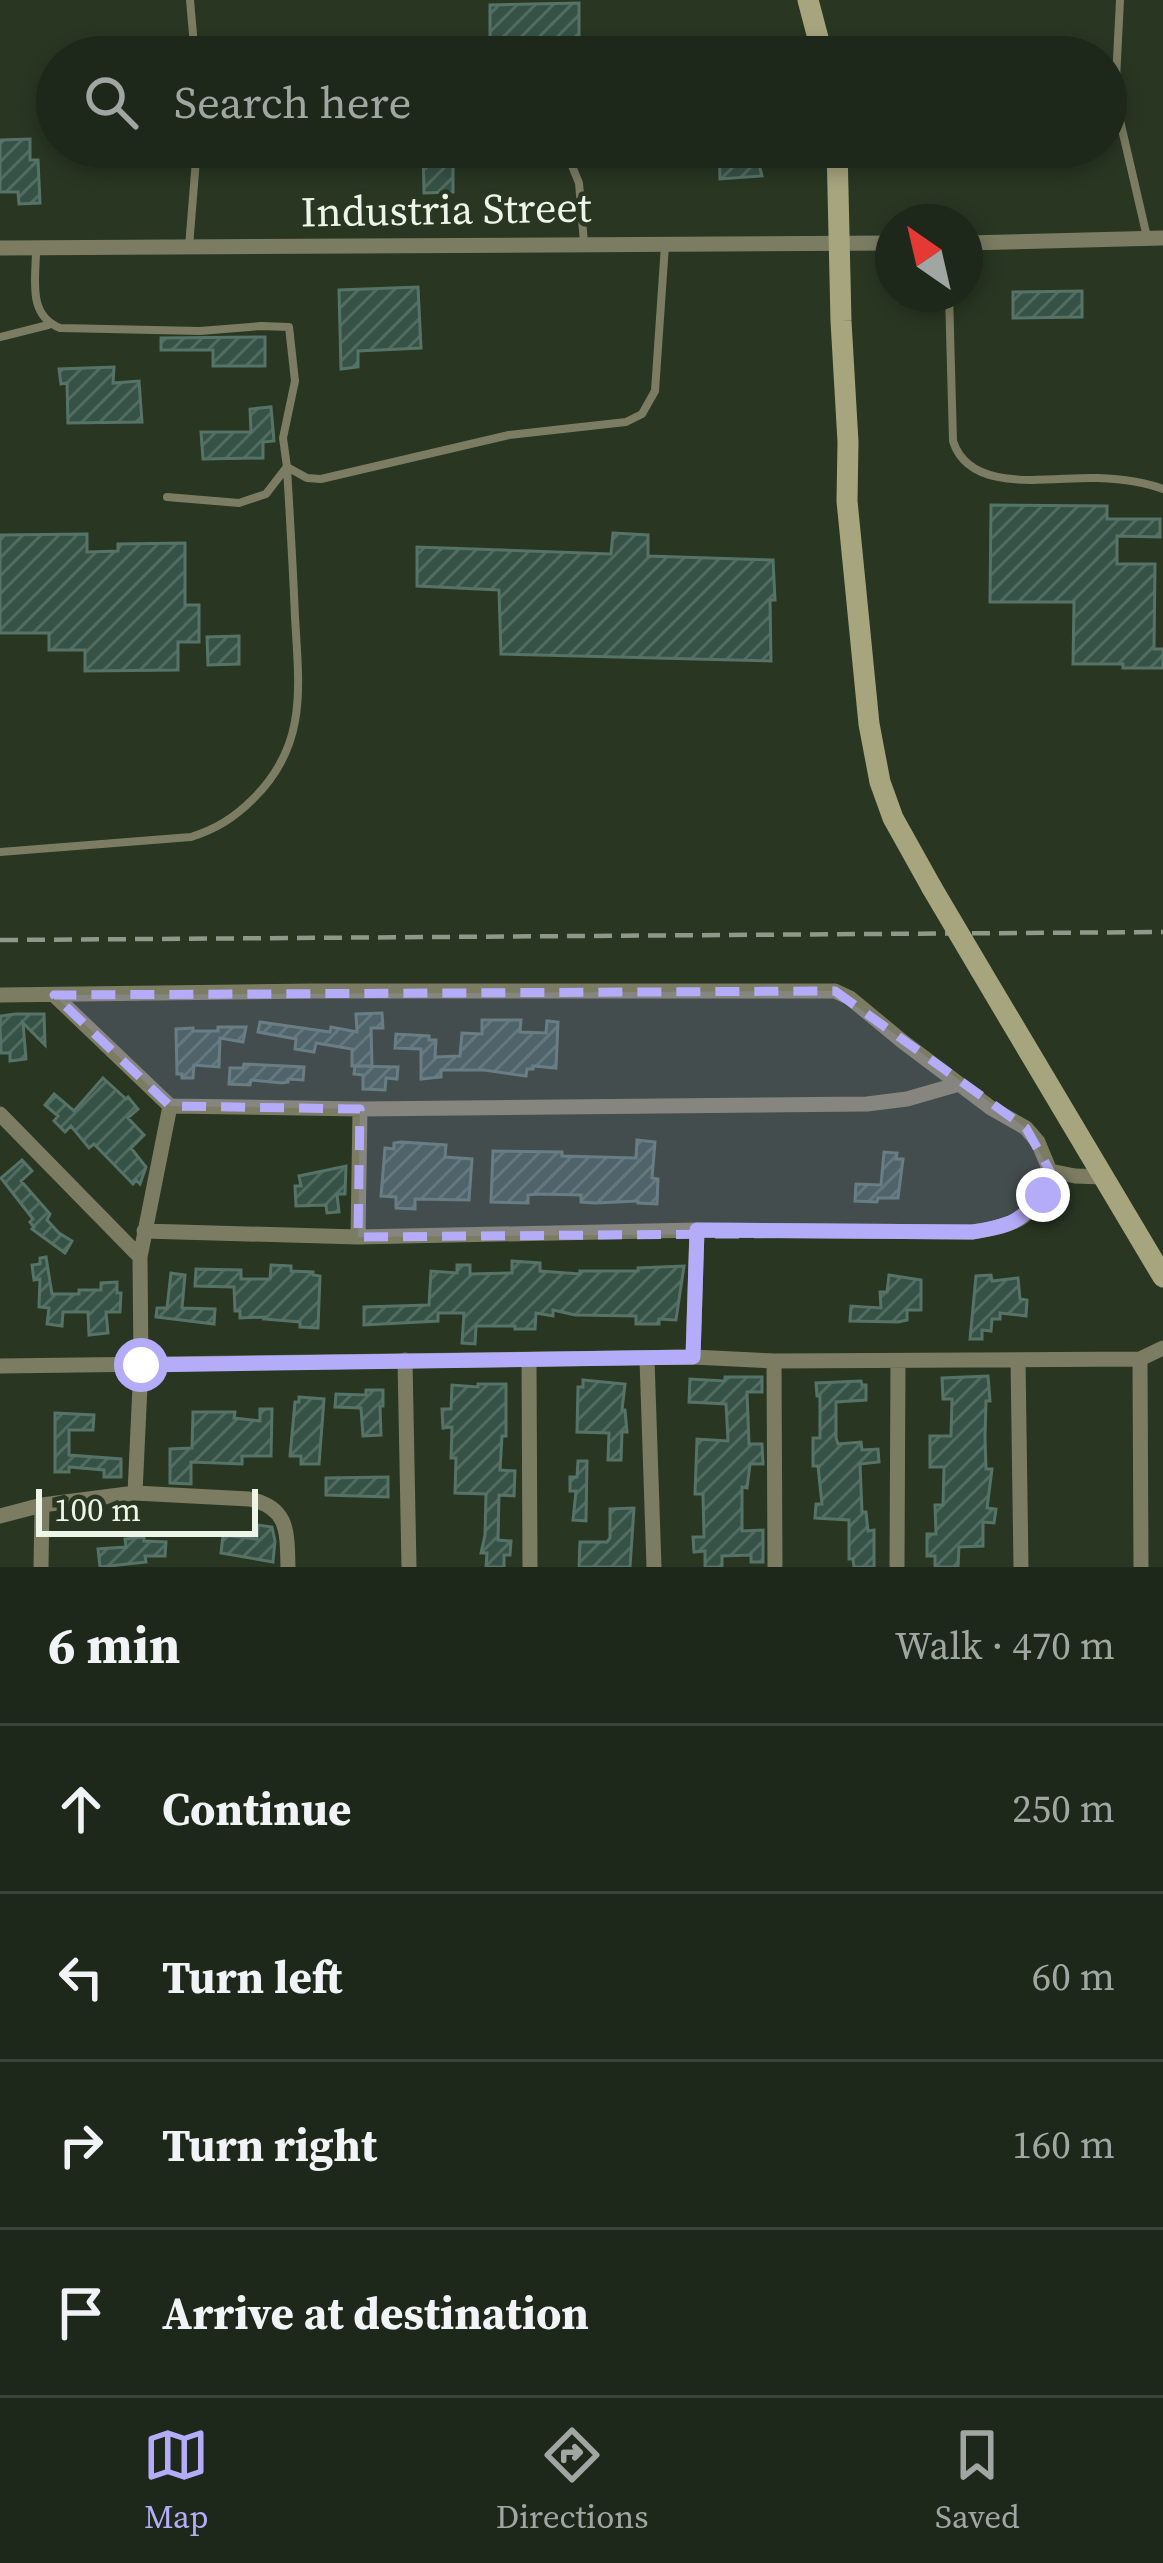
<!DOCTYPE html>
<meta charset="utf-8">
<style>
:root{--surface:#1e281a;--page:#263023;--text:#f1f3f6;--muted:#a1a6a2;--line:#3c4439;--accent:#b4acf9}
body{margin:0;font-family:"Source Serif 4",serif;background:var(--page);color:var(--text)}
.compass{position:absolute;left:875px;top:204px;width:108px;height:108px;border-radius:50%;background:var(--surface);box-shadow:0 6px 18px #0003;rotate:326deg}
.scale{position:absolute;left:36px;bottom:30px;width:222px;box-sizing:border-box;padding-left:12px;border:6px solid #ecf5e8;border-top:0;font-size:33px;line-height:42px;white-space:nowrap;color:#ecf5e8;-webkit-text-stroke:9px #283622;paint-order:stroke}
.stop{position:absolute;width:36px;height:36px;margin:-27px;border:9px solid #b4acf9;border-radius:50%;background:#fff}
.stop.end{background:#b4acf9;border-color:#fff;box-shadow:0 3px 12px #0008}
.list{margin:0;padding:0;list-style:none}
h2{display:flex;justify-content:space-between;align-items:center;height:156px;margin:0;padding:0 48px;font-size:51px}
h2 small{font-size:39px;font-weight:400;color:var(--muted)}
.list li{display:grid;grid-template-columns:78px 1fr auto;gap:36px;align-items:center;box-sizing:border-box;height:168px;padding:0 48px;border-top:3px solid var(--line)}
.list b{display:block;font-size:45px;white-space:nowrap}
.list em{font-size:39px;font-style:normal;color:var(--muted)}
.icon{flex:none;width:66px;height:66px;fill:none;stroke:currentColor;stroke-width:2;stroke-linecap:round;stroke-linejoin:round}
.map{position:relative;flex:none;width:1163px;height:1567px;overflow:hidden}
.search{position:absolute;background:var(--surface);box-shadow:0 6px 18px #0003;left:36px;right:36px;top:36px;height:132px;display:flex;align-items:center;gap:30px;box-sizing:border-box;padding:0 42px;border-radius:66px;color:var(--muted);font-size:45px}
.sheet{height:828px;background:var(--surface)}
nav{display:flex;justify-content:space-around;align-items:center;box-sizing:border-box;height:168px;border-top:3px solid var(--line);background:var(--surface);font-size:33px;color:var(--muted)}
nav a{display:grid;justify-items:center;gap:6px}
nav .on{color:var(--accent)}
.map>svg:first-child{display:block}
.building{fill:url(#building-hatch);stroke:#567367;stroke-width:3}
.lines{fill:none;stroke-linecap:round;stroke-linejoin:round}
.lane{stroke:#7c7c62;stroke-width:8}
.street{stroke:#7c7c62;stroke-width:15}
.secondary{stroke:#a7a57d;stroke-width:21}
.rail{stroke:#8e9989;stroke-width:4.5;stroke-dasharray:18 9;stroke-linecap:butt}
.secondary-bridge{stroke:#a7a57d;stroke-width:21}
.route{stroke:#b4acf9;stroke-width:15}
.marked{fill:#b4acf9;fill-opacity:0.2;stroke:#b4acf9;stroke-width:9;stroke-dasharray:24 15;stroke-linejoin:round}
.labels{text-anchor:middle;stroke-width:9;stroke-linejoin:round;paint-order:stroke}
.street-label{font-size:42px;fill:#ecf5e8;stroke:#283622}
</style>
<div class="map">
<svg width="1163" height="1567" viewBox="0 0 1163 1567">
<defs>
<pattern id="building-hatch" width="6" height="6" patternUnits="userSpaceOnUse" patternTransform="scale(3)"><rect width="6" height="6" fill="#365246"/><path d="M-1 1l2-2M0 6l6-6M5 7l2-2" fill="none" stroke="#536c61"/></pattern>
</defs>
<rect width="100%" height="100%" fill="#283622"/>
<path class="building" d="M579 3V57H490V5Z
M30 139V160H38L40 203 19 204 18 192H0V140Z
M423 147H453V192L424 193Z
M719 147H736L737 162 757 157 762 176 720 179Z
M418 287 421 348 358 351V367L341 369 339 290Z
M1082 291V317L1013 318V292Z
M265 337V366H213V350H161V338Z
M114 367 113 383 139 381 142 422 68 423 67 383 61 384 59 369Z
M271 407 274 441 263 442V458L203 459 201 432H251L250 409Z
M991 505 1107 506V519H1160V537L1117 536V564H1155L1154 649H1163V668H1123V664H1073L1074 602H990Z
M613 533 648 535V556L773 560 775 600H770L771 661 501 654 499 590 417 586V547L611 554Z
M87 534V552L118 551V544L185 543V605H199V642H178V670L85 671V650H49V633H0V535Z
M239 636V664L208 665 207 637Z
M382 1013 383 1028H371L372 1066H355L398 1067 397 1079 386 1078 385 1090 363 1089V1075L354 1074 355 1066H352V1049L316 1043 314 1052 295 1049 296 1039 258 1032 260 1022 330 1032 331 1027 357 1032 356 1014Z
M15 1014H44L45 1045 23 1023 26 1059 10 1061V1053H1L0 1023 1 1016Z
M482 1020H521L520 1032 546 1033 547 1021 558 1022 556 1068 533 1066V1069H527L526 1076 484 1070H441V1077L421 1079V1049L395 1048 396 1034 429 1036V1040H436L435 1057 460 1056 462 1033 482 1034Z
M218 1027H246L243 1042 220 1038 219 1067 194 1065 193 1078H182V1074H177L176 1029 193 1028V1031H218Z
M244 1064 304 1067 303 1080 288 1079V1082L282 1083 251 1080 250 1085 229 1084 230 1068H243Z
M103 1078 126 1099 128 1097 138 1109 128 1118 144 1135 131 1148 146 1167 140 1184 136 1180 133 1184 94 1144 89 1148 71 1126 65 1132 54 1121 58 1116 45 1105 54 1094 74 1111Z
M637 1140 655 1142 652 1178 658 1179 657 1204 638 1203V1201L595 1203 581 1202V1195L537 1194 528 1195V1203L491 1202 493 1151 562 1152V1156L636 1158Z
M401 1142 446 1145 445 1157 472 1159 469 1200 415 1199V1209L396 1208V1197L381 1196 385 1148 394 1149V1143Z
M884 1152 897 1153 896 1159H903L898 1198H878L877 1202 855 1201 856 1184 881 1185Z
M22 1160 32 1171 21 1181 50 1214 47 1220 59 1233 72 1241 65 1253 32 1229 34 1227 30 1222 33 1219 1 1178Z
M346 1166 345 1194H337L339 1212 327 1213 326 1205 296 1206 295 1186H301L299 1176Z
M46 1257 52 1294H79V1290H101V1283L117 1282V1293H121L120 1312H106L108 1333 89 1335 88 1312H63L62 1326 47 1324 49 1308 39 1307 40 1279 34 1280 32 1265 40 1264V1258Z
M512 1261 540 1263V1271L580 1274V1271H638V1268L684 1266 676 1320 659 1319V1324H636V1316L575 1315 553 1310V1316L536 1313 535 1329H515V1326H476L475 1344 462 1343 464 1313H438V1321L364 1325V1307L429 1305 431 1271 457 1273V1265H470V1274L512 1273Z
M271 1265 291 1266V1271L313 1272V1275L320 1276 318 1328 300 1327V1322L264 1319 265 1317 240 1318V1311H235L234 1287 195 1286 196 1269 241 1270V1279H270Z
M171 1273 185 1275 182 1308 215 1309 214 1324 156 1317 157 1308H167Z
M889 1275 921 1280V1310H907V1320L898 1322 850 1321 851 1306 881 1308 880 1292H887Z
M991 1275 992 1281 1018 1278 1020 1299 1027 1300 1026 1316 1000 1313V1319H992L991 1331 982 1330V1339H970L976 1276Z
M988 1376 990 1401H986L985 1437 986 1469H992L987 1508 996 1509 994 1523 983 1522V1546L959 1547 958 1567H935V1556H927V1534H936L935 1505H943L944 1467H930V1436H951L952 1399H943L942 1378Z
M725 1377H762V1392H747L749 1444H762L763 1464H750L747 1488 742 1487V1531L763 1530V1562H751V1555L722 1556V1567H705V1551L694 1552 693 1537H704L703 1494H695L697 1439 728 1441 726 1404 689 1402 690 1379 725 1381Z
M583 1380 625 1384 622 1410H625L627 1432H622L621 1460H608L609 1433 577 1432 578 1387H583Z
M861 1381 862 1385H866V1400L836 1402V1438L838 1444 861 1442 862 1450 878 1449 879 1462 860 1464 862 1512H866L868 1531 874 1530V1567H854L853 1559H849V1520L815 1518 816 1504H822L818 1466H813V1438H820V1396H817L816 1383Z
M478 1384H506V1436H502L500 1470 515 1471 514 1496 499 1495 498 1540 511 1541 510 1555H504V1567H486L487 1553H481L485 1535 486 1494 455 1493 456 1458H451L452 1427 443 1428 442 1409H451L452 1385 478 1387Z
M366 1390H383V1406H380L381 1435 363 1436 361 1408 335 1407 336 1394 366 1395Z
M299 1397 324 1399 319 1464H301V1456H290L295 1402H299Z
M260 1409H272L271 1456H242V1464L191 1462V1484L170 1483V1449L192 1448 193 1412H235L234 1418 260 1421Z
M55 1413 94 1415 93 1430H69V1455L121 1459V1477H104V1470L69 1467V1472H55Z
M578 1461H587L586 1521 573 1520 576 1491H570V1477H577Z
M388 1477V1497L326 1495V1478Z
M634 1508 630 1567H579L580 1542H607L610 1538V1509Z
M258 1525 272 1527 275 1541 273 1562 221 1553 223 1535 257 1539Z
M144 1537V1541L166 1542 165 1556H145L146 1562 100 1567 98 1549 126 1547 125 1539Z"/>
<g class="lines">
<path class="lane" d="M190 0 195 57
M1120 0 1115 99 1147 237
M523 147 533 148 570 161 579 183 584 243
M189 247 197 147
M36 250C36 279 27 315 60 328L200 331 261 326 289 327 295 381 283 438 287 467 307 478 321 479 509 435 626 422 642 414 655 391 665 245
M949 294 953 441C970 496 1054 476 1098 478 1120 479 1142 481 1163 489
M0 337 48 325
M167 497 239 503 266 494 286 468
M0 852 191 837C216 829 234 818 253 799 308 745 299 688 295 617 293 568 290 518 287 468"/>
<path class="street" d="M965 243 1163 238
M0 248 893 243
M0 995 313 991H835L850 998 902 1041 991 1108 1026 1128 1038 1142 1050 1171 1075 1176 1104 1177
M54 995 170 1106 140 1257 141 1365 135 1493
M170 1106 360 1109 867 1104 907 1099 959 1084
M0 1114 140 1257
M144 1231 358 1237 697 1230 972 1232C1016 1226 1038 1217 1050 1171
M358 1237 360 1109
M693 1357 697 1230
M647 1359 654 1567
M1140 1359 1141 1567
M405 1360 409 1567
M529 1360 530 1567
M1018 1360 1021 1567
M774 1361 775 1567
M0 1366 693 1357 774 1361 1140 1359 1163 1348
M0 1516 42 1505 135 1493 249 1499C289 1507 287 1532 288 1567
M41 1567 42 1505
M897 1567 898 1361"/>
<path class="secondary" d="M808 0 823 57
M837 147 841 321 848 442 847 501 869 724 880 782 893 818 932 888
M981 971 1163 1277"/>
<path class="rail" d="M0 940 1163 932"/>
<path class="secondary-bridge" d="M932 888 981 971"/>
</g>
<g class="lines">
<path class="route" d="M141 1365 693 1357 697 1230 972 1232C1007 1227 1020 1223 1043 1195"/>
</g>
<path class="marked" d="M835 991 1026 1128 1050 1171 1026 1215 972 1232 358 1237 360 1109 170 1106 54 995Z"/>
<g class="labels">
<g class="street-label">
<text transform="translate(446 209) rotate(-1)" y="15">Industria Street</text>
</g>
</g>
</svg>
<svg class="compass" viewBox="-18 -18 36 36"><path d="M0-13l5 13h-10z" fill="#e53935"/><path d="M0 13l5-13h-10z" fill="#a1a6a2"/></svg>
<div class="scale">100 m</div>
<div class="stop" style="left:141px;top:1365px"></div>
<div class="stop end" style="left:1043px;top:1195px"></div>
<div class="search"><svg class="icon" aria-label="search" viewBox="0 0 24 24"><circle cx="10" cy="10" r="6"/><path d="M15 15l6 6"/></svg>Search here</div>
</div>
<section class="sheet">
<h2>6 min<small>Walk · 470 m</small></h2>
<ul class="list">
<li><svg class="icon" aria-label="ahead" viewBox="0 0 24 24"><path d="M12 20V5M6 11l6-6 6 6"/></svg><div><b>Continue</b></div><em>250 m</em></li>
<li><svg class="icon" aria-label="left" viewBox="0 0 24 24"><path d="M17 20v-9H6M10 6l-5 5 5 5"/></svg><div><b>Turn left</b></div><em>60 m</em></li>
<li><svg class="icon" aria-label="right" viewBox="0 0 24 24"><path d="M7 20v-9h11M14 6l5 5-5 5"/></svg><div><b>Turn right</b></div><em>160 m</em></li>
<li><svg class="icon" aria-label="arrive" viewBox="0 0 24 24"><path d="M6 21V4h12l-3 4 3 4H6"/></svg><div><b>Arrive at destination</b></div></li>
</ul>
</section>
<nav>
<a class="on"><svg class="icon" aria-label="map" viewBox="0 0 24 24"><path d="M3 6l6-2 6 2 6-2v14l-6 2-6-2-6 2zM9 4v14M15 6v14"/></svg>Map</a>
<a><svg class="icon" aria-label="directions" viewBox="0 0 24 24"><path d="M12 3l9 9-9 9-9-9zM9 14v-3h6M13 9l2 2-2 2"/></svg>Directions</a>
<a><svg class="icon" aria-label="saved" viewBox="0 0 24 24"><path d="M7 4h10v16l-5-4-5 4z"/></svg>Saved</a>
</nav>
